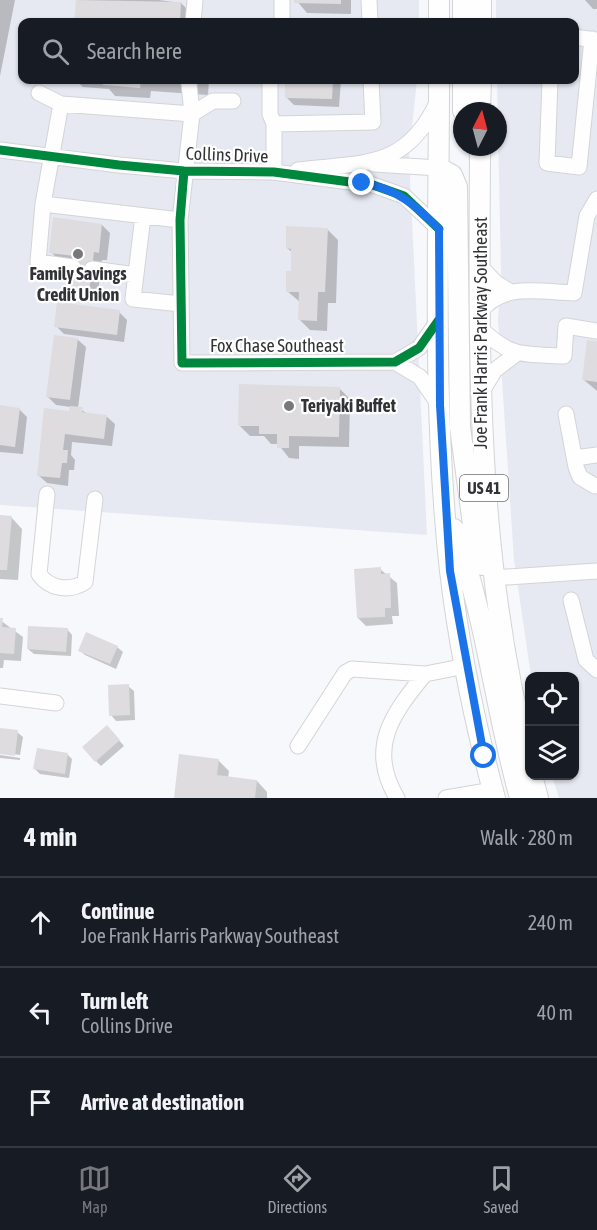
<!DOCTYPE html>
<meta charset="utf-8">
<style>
:root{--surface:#171b24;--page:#242831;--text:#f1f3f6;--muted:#9ea1a6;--line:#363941;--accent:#77787b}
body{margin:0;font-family:"Asap Condensed",sans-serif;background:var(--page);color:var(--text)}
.controls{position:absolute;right:18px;bottom:18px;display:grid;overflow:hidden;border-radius:12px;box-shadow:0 2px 4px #0004}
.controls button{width:54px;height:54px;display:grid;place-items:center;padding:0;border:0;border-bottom:2px solid var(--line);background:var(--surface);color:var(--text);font:30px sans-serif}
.compass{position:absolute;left:453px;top:102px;width:54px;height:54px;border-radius:50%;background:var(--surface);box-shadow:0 2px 4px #0004;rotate:6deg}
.stop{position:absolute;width:18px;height:18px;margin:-14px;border:4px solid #1a73e8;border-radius:50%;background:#fff}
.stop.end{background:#1a73e8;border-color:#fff;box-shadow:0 2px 6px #0008}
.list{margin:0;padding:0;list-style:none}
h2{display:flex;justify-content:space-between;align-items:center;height:78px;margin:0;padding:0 24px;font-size:26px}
h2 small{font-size:20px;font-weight:400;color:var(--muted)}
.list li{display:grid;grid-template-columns:39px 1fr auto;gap:18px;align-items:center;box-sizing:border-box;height:90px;padding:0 24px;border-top:2px solid var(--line)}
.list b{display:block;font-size:22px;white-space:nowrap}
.list p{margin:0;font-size:20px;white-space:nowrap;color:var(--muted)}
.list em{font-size:20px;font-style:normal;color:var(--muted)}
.icon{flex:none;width:33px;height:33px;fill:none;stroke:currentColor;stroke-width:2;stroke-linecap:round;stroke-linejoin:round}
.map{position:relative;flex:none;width:597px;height:798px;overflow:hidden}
.search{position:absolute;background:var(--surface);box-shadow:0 2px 4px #0004;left:18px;right:18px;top:18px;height:66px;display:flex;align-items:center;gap:15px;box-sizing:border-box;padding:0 21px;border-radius:12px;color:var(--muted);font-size:22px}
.sheet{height:348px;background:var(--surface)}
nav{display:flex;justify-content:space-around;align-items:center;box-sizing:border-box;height:84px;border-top:2px solid var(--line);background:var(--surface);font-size:16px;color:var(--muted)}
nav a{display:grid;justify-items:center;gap:3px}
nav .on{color:var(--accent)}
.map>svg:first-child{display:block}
.built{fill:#e6e9f1}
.shadow{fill:#0003}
.building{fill:#dedcdf}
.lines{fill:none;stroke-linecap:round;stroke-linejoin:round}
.minor-casing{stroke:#d3d4d6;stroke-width:17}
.major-casing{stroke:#d3d4d6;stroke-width:22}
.minor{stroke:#fefefe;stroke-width:15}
.major{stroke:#fefefe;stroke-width:20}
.cycleway-casing{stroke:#fff;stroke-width:13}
.cycleway{stroke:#00873e;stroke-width:9}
.route{stroke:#1a73e8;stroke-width:8}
.poi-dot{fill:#77787b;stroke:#fff;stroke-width:2}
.labels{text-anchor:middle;stroke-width:4.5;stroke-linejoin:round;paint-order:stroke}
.shield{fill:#fff;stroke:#707072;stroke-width:1.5}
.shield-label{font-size:16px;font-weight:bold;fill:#323336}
.street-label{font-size:18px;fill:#323336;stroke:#fff}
.poi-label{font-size:18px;font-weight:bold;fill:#323336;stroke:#fff}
</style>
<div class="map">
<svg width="597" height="798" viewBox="0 0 597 798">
<rect width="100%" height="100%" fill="#f7f8fb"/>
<path class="built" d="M0 0H419V22H22V80H417L409 156 427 535 0 505Z
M496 0H597V798H559L552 776H574V676H531L514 560 498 320 501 271 497 80H574V22H496Z"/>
<path class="shadow" d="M0 0H15L0 76Z
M77 0H159L181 3 192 14 191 22H76Z
M296 0H351V14L307 13Z
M585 0H597V9H593Z
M75 80H209L208 95 151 91 150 98 115 96 109 89 83 87Z
M287 80H341L339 107 294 105 286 97Z
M102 225 110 233 107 260H102L97 300 80 298 72 289 75 262 59 260 51 252Z
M327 229 338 240 336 303H328L327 331 310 330 299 319 300 302 287 291 292 273 293 253 287 248Z
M119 312 127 320 124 342 64 334 56 326Z
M77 339 86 347 78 408 88 414 106 416 115 424 112 446 72 442 71 455 75 460 74 470H69L68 486 47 483 38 475 71 407 56 405 48 397Z
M597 342V391L584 380Z
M339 388 350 399 349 447 299 446V459L289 458 278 444H271L264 436H250L239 425Z
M0 407 19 409 27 417 23 454 0 452Z
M0 516 12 518 22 529 18 580 0 579Z
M380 569 397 583 399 616H392L393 624 366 626 358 618Z
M0 620 23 637 21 661 4 660 3 668H0Z
M67 629 72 635 71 656 34 654 28 649Z
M117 647 123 652 116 669 85 655 79 650Z
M128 686 134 691 135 720 116 721 111 715Z
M0 729 17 732 23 737 20 755 0 752Z
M112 732 124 746 101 766 96 761Z
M67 754 72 759 69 778 40 774 35 769Z
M0 755 20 758V760L0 758Z
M218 760 229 771 228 778 257 781 267 792V798H175Z"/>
<path class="building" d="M76 0 181 2 180 22H74Z
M294 0H341V4L294 3Z
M103 80H141L140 88 103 85Z
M143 80H198V85Z
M285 80H333L332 99 285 98Z
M53 217 102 224 99 253 94 252 89 292 70 290 75 256 49 253Z
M286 226 328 228 325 292H318L317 321 298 320 299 292H286V271H291V249L286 248Z
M57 302 120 310 117 335 54 327Z
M54 335 78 338 70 400 46 397Z
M587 340 597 341V382L582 380Z
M239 384 340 387 339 437 289 436V448H277V434H259V426H238Z
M0 405 20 408 15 447 0 445Z
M70 406 83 407 82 412 107 415 104 439 65 434 63 450H68L67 463H62L60 478 37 476 44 408 69 411Z
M0 515 12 516 7 570H0Z
M381 567V574L390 573 391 608H385V617L357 618 354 569Z
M0 618H3L2 627 16 628 14 654 0 653Z
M28 626 68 628 66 652 27 649Z
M86 632 118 646 110 664 78 651Z
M129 684 130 715 109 716 108 685Z
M107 725 120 740 95 762 82 747Z
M0 728 18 730 15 756 0 754Z
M37 748 68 753 65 774 33 769Z
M179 754 219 759 217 775 257 780 255 798H174Z"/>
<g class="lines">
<defs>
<path id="minor" d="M369 0 370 22
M193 22 195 0
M282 22V0
M574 37 597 40
M270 80V114L274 124
M550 80 547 163 579 167 592 39
M39 93 61 104 43 204 180 220
M233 101H213L192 114 180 220 182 363 395 362 419 348 438 321
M61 104 192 114 189 84
M0 150 119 165 184 171 274 172 373 185 404 196 439 229
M374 164 439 168
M298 170C364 162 406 170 438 101
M274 172V124L373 122 371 80
M43 204 38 262 73 267
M143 216 133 299 181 304
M480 266 496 283 509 291
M92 269 136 275
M480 312C503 282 539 292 574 293L587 216 597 199
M480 328C511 358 523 354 564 356L566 326 597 331
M395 362 420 377 439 405
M482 391 495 370 516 354
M566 414 576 467 580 477 595 486
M575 458 597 455
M47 494 39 574C49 589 70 592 85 582L95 499
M493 578 597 571
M571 600 586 660 597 670
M0 696 56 703
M298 746 345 673 352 669 425 674
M397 798C367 748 392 714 425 674L466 666
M446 798 493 790"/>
<path id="major" d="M463 0V22
M481 0V22
M439 22V0
M439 80C439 243 432 408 450 571 459 647 475 724 495 798
M463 111V80
M480 111 481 80
M480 147C479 358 475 561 530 767
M439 168 452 175 457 187 460 427 475 540 483 565
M454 529C486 615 495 709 520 798
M532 776 538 798"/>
</defs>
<use href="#minor" class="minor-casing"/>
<use href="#major" class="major-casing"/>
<use href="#minor" class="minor"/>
<use href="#major" class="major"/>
<defs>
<path id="cycleway" d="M0 150 119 165 184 171 274 172 373 185 404 196 439 229
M184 171 180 220 182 363 395 362 419 348 438 321"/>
</defs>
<use href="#cycleway" class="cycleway-casing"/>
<use href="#cycleway" class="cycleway"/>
</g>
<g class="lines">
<path class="route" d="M362 183C396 188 415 205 439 229L440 405 450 571 484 756"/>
</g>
<g class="poi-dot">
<circle cx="78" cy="254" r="6"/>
<circle cx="289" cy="406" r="6"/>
</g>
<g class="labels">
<rect class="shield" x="460" y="475" width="48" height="26" rx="4.5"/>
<g class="shield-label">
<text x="484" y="494">US 41</text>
</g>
<g class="street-label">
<text transform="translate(227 155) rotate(2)" y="6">Collins Drive</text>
<text transform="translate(481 333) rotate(-90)" y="6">Joe Frank Harris Parkway Southeast</text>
<text x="277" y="352">Fox Chase Southeast</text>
</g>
<g class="poi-label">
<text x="78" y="280">Family Savings<tspan x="78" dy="21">Credit Union</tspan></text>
<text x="301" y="412" text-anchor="start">Teriyaki Buffet</text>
</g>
</g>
</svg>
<div class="controls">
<button><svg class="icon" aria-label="locate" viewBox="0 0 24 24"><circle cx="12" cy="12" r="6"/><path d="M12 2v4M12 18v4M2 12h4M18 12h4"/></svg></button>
<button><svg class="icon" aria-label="layers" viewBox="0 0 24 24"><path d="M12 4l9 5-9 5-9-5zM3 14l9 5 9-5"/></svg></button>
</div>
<svg class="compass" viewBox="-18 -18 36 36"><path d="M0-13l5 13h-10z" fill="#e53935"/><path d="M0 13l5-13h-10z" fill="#9ea1a6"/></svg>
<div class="stop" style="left:484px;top:756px"></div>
<div class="stop end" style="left:362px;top:183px"></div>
<div class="search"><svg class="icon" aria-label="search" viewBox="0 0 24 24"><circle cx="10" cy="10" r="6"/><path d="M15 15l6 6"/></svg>Search here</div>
</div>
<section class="sheet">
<h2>4 min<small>Walk · 280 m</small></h2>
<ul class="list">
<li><svg class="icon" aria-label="ahead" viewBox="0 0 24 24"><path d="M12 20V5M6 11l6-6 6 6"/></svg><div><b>Continue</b><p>Joe Frank Harris Parkway Southeast</p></div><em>240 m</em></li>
<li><svg class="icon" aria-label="left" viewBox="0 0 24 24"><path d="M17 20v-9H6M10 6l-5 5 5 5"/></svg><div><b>Turn left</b><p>Collins Drive</p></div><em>40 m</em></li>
<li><svg class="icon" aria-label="arrive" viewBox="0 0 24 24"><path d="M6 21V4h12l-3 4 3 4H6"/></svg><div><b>Arrive at destination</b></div></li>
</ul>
</section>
<nav>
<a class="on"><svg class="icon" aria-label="map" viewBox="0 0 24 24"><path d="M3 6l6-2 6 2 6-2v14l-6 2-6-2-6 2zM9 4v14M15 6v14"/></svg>Map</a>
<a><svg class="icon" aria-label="directions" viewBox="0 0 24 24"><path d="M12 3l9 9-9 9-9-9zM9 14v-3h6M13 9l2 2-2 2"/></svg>Directions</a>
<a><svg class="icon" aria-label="saved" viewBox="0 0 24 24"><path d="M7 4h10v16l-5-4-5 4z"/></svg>Saved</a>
</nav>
